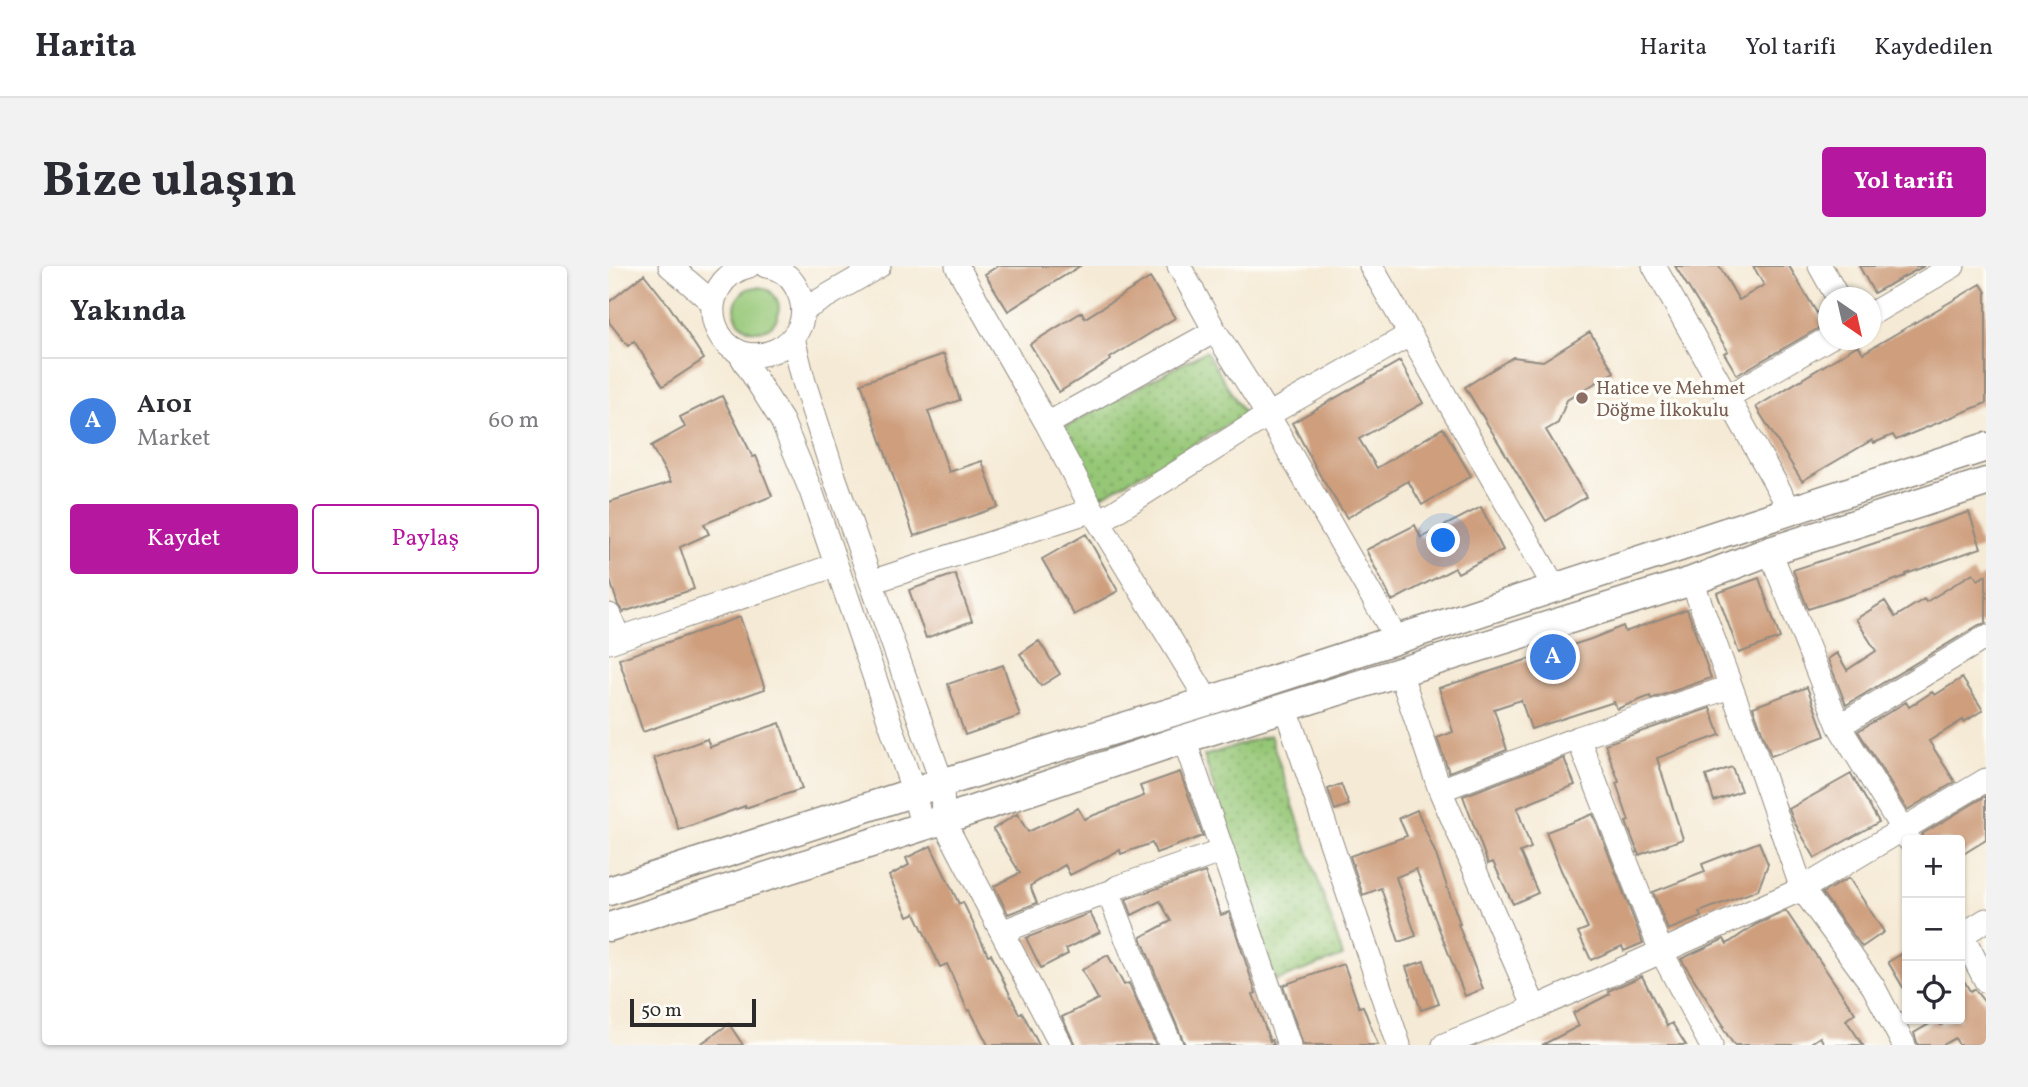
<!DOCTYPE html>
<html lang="tr">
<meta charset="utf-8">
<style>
:root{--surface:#fff;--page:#f2f2f3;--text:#2b2b33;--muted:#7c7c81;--line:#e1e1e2;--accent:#b5179e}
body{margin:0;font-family:Vollkorn,serif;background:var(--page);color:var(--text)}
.controls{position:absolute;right:21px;bottom:21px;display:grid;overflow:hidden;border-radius:7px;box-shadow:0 2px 5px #0004}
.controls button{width:63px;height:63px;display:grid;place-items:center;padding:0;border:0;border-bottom:2px solid var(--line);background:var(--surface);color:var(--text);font:35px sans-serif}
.compass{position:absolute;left:1209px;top:21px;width:63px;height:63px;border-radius:50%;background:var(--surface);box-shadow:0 2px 5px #0004;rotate:146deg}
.scale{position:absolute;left:21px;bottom:18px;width:126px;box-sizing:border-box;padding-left:7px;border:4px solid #2b2b2b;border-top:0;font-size:19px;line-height:24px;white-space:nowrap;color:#2b2b2b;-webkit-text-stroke:5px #fdfcf7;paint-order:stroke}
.you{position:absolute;left:835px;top:275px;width:24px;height:24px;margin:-18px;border:5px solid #fff;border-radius:50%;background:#1a73e8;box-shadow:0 0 0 10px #1a73e833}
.badge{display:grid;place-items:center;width:46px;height:46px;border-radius:50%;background:var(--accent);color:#fff;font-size:23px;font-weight:700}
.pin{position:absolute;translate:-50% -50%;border:4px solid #fff;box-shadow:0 2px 7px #0006}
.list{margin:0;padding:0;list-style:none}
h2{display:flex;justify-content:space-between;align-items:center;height:91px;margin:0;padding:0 28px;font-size:30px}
h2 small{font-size:23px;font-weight:400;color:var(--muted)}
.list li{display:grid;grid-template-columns:46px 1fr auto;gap:21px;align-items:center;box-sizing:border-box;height:126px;padding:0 28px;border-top:2px solid var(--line)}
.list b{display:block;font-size:26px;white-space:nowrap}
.list p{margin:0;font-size:23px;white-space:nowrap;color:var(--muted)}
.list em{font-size:23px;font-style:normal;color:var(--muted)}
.actions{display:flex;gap:14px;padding:21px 28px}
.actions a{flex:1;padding:16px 0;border:2px solid var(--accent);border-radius:7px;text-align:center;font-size:24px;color:var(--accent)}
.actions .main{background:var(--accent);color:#fff}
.icon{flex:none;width:38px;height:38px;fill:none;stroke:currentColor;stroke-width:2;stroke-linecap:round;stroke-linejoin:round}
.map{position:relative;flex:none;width:1377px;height:779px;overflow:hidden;border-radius:7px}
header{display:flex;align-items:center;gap:42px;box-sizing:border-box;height:98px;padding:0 35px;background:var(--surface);border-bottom:2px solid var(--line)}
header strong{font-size:33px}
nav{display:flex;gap:38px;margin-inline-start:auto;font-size:24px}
.intro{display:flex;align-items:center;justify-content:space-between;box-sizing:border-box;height:168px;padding:0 42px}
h1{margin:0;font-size:49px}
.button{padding:18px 32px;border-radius:7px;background:var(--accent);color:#fff;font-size:24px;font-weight:700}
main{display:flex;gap:42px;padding:0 42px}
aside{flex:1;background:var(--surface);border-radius:7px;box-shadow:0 2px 5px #0004}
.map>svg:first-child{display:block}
.grass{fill:#96c777;stroke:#607951;stroke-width:2}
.park{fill:url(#park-dots);stroke:#607951;stroke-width:2}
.building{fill:#ce9e7d}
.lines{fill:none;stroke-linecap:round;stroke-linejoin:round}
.minor-casing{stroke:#908a80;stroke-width:25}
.major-casing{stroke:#908a80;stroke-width:31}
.minor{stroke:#fff;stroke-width:23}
.major{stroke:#fff;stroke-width:28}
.education-dot{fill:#8d6e63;stroke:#fdfcf7;stroke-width:2.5}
.labels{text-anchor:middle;stroke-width:7;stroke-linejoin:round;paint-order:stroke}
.education-label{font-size:19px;fill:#785e54;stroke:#fdfcf7;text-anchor:start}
</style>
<header>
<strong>Harita</strong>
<nav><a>Harita</a><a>Yol tarifi</a><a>Kaydedilen</a></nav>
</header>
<div class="intro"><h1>Bize ulaşın</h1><a class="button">Yol tarifi</a></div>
<main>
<aside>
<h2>Yakında<small></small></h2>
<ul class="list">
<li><span class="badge" style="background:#3f7fe0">A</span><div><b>A101</b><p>Market</p></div><em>60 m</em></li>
</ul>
<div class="actions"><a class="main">Kaydet</a><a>Paylaş</a></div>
</aside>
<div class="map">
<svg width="1377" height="779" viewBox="0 0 1377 779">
<defs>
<pattern id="park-dots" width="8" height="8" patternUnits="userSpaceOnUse" patternTransform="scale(1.75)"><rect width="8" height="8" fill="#96c777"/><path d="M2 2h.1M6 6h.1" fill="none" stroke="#7ba262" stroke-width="1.8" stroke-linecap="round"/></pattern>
</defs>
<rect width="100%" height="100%" fill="#fdfcf7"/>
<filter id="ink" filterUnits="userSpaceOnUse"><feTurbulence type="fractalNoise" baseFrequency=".0143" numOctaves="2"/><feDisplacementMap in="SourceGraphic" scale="14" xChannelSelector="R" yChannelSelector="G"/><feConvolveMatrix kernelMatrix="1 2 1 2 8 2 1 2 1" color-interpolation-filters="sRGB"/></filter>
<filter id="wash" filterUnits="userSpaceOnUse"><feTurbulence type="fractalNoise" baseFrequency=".00686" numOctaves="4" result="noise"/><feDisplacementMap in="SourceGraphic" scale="28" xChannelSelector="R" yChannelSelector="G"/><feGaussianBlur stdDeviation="1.57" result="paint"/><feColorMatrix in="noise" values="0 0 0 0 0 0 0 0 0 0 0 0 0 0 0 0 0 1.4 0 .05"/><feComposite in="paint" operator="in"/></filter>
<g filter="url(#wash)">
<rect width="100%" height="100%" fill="#f5ead5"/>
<path class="grass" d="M126 43a22 22 0 1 1 44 0a22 22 0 1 1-44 0Z"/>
<path class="park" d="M597 85 636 149 491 231 452 163Z
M661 469 734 690 666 715 595 490Z"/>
<g id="blocks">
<path class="building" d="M389 0H471L399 45 376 8Z
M1066 0H1110L1130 34 1155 19 1144 0H1180L1215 59 1128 109 1115 87 1119 85Z
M1250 0H1315L1265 27Z
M35 8 61 41 95 93 54 120 25 75 19 80 0 56V36Z
M541 12 566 52 501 92 502 94 450 126 421 78 473 46 476 52Z
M1372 18 1377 26V137L1287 174 1284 169 1265 177 1263 174 1193 215 1147 141 1249 79 1254 87Z
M981 66 1005 106 958 134 949 157 937 164 977 231 937 255 856 121 904 91 934 95Z
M335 88 351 134 319 145 340 206 373 195 389 241 305 270 252 117Z
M791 95 814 137 750 173 768 202 834 162 862 210 813 239 799 215 738 252 712 211 683 157Z
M113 130 144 191 147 190 163 230 95 258 100 268 71 281 85 323 14 346 9 339 0 311V236L62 216 42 180 76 161 71 151Z
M872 241 894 284 849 307 846 302 783 335 757 284 806 259 812 272Z
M1360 246 1372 282 1297 308V310L1267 321 1199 343 1184 304Z
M477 268 509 325 465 349 433 293Z
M1364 307 1369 314 1377 309V357L1370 359 1237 439 1219 393 1228 387 1238 404 1267 385 1247 353 1276 335 1286 351 1315 333 1317 336Z
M346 308 363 355 317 372 300 324Z
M1150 312 1171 372 1130 387 1108 327Z
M1078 343 1102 412 1042 433 1041 430 1008 443 1005 436 922 463 912 434 885 443 898 484 840 506 828 472 844 466 830 422 982 373 1014 360 1016 366Z
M131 351 156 423 34 466 10 393Z
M430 375 451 408 432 420 411 388Z
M394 399 411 450 356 469 339 418Z
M1353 412 1374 444 1355 456 1354 454 1320 475 1346 516 1298 544 1249 465 1297 436 1300 441 1323 426 1326 429Z
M1198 421 1216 470 1162 490 1144 441Z
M1101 442 1111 469 1048 492 1074 573 1030 589 1017 556 1020 555 1007 517 1010 516 996 478Z
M171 457 193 523 136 542V540L70 564 45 492 98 473 101 481Z
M955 492 966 519 908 542 922 582 911 586 929 627 904 638 884 596 879 598 854 530Z
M1123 501 1132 525 1105 535 1097 510Z
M571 506 594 570 547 587 543 577 512 588 511 584 461 609 456 599 421 620 428 637 399 648 385 620 411 607 384 563 408 548 419 566 469 542 475 553 535 530 531 520Z
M1242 508 1270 556 1206 592 1185 556 1180 543Z
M732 518 740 539 726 544 719 523Z
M1377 530V574L1351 590V574H1314L1313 568Z
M808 544 826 586 851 658H849L874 723 856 730 807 603 787 611 807 670 790 676 772 622 754 629 741 590 798 570 790 552Z
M984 548 1034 677 1015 685 1013 680 982 694 969 666 979 662 952 604 937 566Z
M1150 576 1159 598 1149 624 1090 646 1092 651 1059 664 1044 626 1096 606 1093 598Z
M322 580 350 638 354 636 379 689 382 688 410 748 413 746 430 779H379L361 744 359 745 338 698 331 701 306 647 299 650 280 610 300 599 297 592Z
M596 606 612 649 620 646 647 727 644 728 661 775 663 774 665 779H576L550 717 532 671 562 655 551 635 523 649 517 633Z
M1240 612 1275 666 1253 681 1213 627Z
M1177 645 1246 747 1237 754 1254 779H1216L1211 771 1199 779H1125L1113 761 1115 760 1072 693 1115 673 1118 678 1146 659Z
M481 647 491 666 457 683 459 688 432 702 417 672Z
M1298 685V728L1279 696Z
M499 689 515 719 520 717 547 779H466L453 751 489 733 473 704Z
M815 695 830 738 812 744 797 701Z
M735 698 750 741 754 740 769 779H694L674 719Z
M1351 708 1361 725 1365 723 1377 738V775L1371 779H1350L1346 772 1334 779H1309L1305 767 1329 753 1332 759 1343 753H1351Z
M1033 710 1058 760 1063 757 1077 779H933L970 760 964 747 1001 728 999 725Z
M120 758 134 779H90Z"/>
</g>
</g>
<g filter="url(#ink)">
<use href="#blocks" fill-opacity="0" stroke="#908a80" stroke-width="2"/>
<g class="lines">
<defs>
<path id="minor" d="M61 0 104 37
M140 0C114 6 98 32 106 58 126 119 219 80 187 21 181 10 170 2 157 0
M348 0 438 158 490 256 599 435
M570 0 606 65 659 149 788 374
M762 0 946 322
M1045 0 1182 245
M1211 0 1229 32
M194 44 270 0
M1262 48 1344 0
M184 72 195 116 226 213 333 517 334 554 452 779
M129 85 173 155 202 225 305 527 313 560
M1117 132 1220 72
M438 158 606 65
M490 256 659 149 800 69
M1161 285 1230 460 1300 574
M1083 315 1143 478 1193 623 1264 720 1295 779
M262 316 484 244
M0 349 10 372
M0 376 227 299
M791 406 831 524
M677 443 790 779
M1230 460 1377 371
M969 472 1052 685 1102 779
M575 473 680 779
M1351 665 1377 715
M393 666 460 639 502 626
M1353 669 1377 654
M926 742 831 524 969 472 1121 421
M562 779 537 722 502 633V626L509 621 614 585
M835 779 926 742 1193 623 1377 514"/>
<path id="major" d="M0 625 333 517 599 435 1377 181
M0 661 334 554 575 473 1083 315 1161 285 1377 216"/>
</defs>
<use href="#minor" class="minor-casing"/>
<use href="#major" class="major-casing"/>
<use href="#minor" class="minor"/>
<use href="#major" class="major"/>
</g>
</g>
<circle class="education-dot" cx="973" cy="132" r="7"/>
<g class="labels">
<g class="education-label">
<text x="987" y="128">Hatice ve Mehmet<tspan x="987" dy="22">Döğme İlkokulu</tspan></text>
</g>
</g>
</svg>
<div class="controls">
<button>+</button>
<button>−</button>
<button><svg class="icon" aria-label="locate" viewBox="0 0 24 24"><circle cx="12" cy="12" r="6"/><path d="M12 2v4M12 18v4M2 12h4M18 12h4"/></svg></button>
</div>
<svg class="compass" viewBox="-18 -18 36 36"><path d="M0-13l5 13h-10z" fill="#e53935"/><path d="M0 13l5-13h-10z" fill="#7c7c81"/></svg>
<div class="scale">50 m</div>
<div class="you"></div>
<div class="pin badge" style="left:944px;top:391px;background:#3f7fe0">A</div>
</div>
</main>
